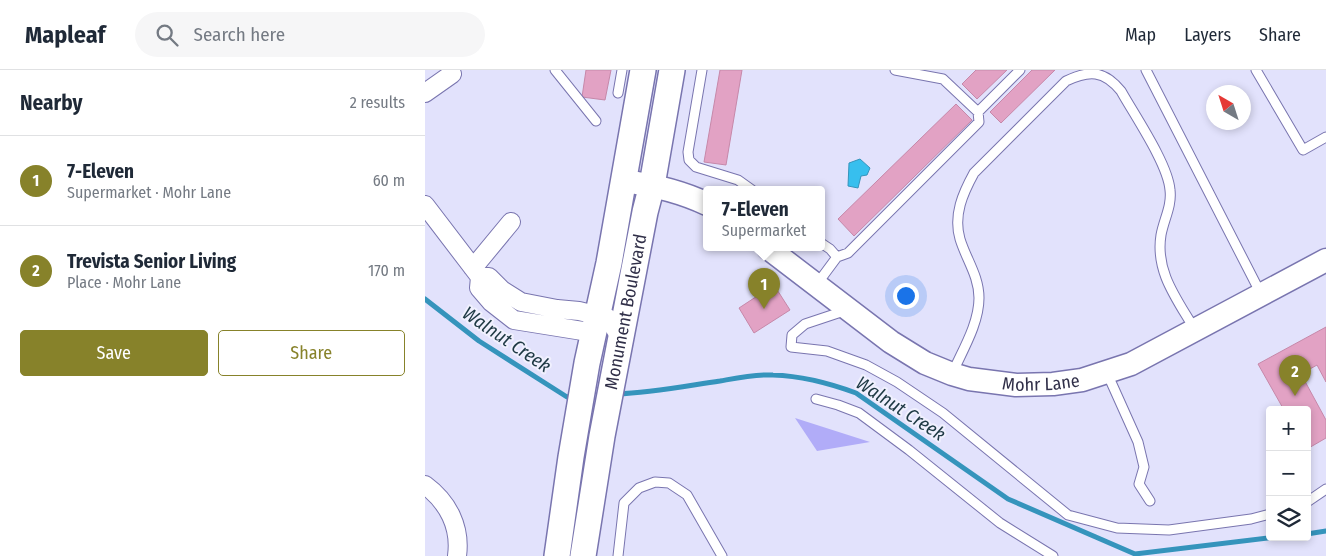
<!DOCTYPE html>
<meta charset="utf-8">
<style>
:root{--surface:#fff;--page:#f6f6f7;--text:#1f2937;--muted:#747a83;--line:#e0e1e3;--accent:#87822a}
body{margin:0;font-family:"Fira Sans Condensed",sans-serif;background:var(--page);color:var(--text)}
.controls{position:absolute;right:15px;bottom:15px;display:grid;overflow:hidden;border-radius:5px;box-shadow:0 2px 8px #0003}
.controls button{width:45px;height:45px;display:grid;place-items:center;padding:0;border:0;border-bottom:1px solid var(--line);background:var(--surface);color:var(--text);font:25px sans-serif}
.compass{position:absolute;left:781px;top:15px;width:45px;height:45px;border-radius:50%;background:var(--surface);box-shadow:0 2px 8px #0003;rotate:321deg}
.you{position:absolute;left:480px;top:225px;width:18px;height:18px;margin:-12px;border:4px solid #fff;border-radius:50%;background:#1a73e8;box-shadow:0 0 0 8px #1a73e833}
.badge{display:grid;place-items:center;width:32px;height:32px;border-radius:50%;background:var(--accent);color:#fff;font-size:16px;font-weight:700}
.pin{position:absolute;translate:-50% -41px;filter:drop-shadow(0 1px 2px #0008)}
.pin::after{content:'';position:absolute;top:26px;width:18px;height:15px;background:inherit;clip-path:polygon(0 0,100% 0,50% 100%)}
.popup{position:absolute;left:278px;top:116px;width:122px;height:65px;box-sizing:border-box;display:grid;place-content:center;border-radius:5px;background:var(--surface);filter:drop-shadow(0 1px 4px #0005);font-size:16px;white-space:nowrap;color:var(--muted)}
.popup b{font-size:19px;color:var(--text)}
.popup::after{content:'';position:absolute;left:50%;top:100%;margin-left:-10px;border:10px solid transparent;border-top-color:var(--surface)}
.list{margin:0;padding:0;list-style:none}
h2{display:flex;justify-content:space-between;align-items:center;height:65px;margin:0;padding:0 20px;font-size:21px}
h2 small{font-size:16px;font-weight:400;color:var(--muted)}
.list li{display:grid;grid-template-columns:32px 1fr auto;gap:15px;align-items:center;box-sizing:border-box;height:90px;padding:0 20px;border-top:1px solid var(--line)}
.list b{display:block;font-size:19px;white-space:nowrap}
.list p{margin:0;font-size:16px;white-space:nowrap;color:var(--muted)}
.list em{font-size:16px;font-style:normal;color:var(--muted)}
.actions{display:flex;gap:10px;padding:15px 20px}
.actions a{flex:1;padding:11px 0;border:1px solid var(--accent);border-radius:5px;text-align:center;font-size:18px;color:var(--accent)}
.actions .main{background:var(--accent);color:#fff}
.icon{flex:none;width:28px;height:28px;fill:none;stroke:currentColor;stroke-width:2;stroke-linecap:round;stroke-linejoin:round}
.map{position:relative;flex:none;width:901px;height:486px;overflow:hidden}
header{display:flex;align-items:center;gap:30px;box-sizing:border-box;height:70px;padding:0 25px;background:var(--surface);border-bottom:1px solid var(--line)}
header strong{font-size:24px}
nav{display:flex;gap:28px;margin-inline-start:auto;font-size:18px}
.search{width:350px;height:45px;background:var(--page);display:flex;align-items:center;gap:12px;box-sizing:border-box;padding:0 18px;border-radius:28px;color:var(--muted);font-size:19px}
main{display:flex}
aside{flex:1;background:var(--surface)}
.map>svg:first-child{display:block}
.green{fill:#b1acf8}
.water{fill:#37bfee;stroke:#3594bc}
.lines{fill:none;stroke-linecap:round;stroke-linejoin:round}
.stream{stroke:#3594bc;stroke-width:5}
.building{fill:#e2a2c4;stroke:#c688a9}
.service-casing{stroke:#7975af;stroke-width:11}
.minor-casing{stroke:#7975af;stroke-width:20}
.tertiary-casing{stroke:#7975af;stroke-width:25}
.secondary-casing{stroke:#7975af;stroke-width:28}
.service{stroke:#fff;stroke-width:9}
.minor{stroke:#fff;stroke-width:18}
.tertiary{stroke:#fff;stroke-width:22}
.secondary{stroke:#fff;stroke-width:25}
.labels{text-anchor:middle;stroke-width:4;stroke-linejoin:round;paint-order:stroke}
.street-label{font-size:18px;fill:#302f48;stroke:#f0f0fe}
.water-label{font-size:19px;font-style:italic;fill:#1e3944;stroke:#f0f0fe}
</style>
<header>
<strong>Mapleaf</strong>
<div class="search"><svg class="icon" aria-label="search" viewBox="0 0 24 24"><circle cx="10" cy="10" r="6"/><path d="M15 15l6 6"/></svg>Search here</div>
<nav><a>Map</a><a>Layers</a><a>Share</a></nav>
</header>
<main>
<aside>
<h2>Nearby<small>2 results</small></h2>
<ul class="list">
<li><span class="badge">1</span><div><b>7-Eleven</b><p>Supermarket · Mohr Lane</p></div><em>60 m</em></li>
<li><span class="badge">2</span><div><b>Trevista Senior Living</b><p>Place · Mohr Lane</p></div><em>170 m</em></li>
</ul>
<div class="actions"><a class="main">Save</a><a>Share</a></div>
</aside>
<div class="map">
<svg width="901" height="486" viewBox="0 0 901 486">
<rect width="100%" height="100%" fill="#e2e2fc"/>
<path class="green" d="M370 348 445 372 392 381Z"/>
<path class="water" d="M435 89 445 98 442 105 436 106 433 118 423 116 424 93Z"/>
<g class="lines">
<path class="stream" d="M0 229 54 271 142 327 148 326
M192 324C226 323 261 316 295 311 312 308 331 304 348 305 377 306 404 313 431 323L583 429 710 484 852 467
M882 464 901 461"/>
</g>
<path class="building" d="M161 0H186L180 30 157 27Z
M295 0H317L301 95 279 92Z
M551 0H582L552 29 537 14Z
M607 0H630L576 53 565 42Z
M531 34 547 50 429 166 413 149Z
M349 215 365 240 329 263 314 238Z
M901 257V312L892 295 876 304 901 350V368L882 379V340H859L833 294Z"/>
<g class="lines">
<defs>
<path id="service" d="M130 0 171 51
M277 0 263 82 264 90 271 97 313 110 327 120
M721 0 836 224
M831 0 878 80 901 67
M193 23 197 0
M553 42 595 0
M412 187 423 183 554 52 553 42 518 9 470 0
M392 214 412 187 405 179 396 173
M422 240 380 254 367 265 366 277 402 281 441 295 472 312 518 343 643 445 692 458 744 460 826 449 845 444
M682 303 713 372 719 397 714 414 725 431
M527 304C537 281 554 254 554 228 554 206 541 189 535 169 528 145 538 123 549 103L641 11C664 0 679 0 696 21 710 46 743 94 745 120 747 136 739 149 736 165 730 202 752 229 770 260
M391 329 413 335 434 343 484 380 575 453 628 486
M882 432 901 419
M193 486 199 433 214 418 230 412 244 413 262 425 297 486"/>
<path id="minor" d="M0 23 27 4
M0 135 55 207 54 218 66 232 89 250 170 263
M48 198 86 152
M55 207H64L77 220 96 232 132 239 154 241 183 248 196 268
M0 415C23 432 36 457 32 486"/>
<g id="tertiary">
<path d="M199 111C228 115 255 121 282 134"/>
<path id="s1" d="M343 178 466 272 500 293 527 304 544 309 591 315 628 314 657 310 706 294 901 190"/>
</g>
<g id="secondary">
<path d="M132 486 146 387 162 293 184 193 218 0"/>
<path id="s2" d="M158 486 177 366 220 142 227 115 247 0"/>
</g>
</defs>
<use href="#service" class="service-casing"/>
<use href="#minor" class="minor-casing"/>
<use href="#tertiary" class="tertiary-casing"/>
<use href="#secondary" class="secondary-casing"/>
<use href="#service" class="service"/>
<use href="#minor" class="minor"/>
<use href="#tertiary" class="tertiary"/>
<use href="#secondary" class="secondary"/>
</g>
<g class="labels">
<g class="street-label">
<text dy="6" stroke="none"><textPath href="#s2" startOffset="248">Monument Boulevard</textPath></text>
<text dy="6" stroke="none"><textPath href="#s1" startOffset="314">Mohr Lane</textPath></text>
</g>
<g class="water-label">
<text transform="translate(82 269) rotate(34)" y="7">Walnut Creek</text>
<text transform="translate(476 338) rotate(33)" y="7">Walnut Creek</text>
</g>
</g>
</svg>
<div class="controls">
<button>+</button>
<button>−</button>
<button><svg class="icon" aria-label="layers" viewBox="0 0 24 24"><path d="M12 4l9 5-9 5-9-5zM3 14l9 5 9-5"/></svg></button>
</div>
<svg class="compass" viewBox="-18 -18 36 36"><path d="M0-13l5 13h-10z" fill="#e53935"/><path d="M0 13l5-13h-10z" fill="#747a83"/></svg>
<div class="you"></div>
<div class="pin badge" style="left:339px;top:239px">1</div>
<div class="popup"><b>7-Eleven</b>Supermarket</div>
<div class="pin badge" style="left:870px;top:326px">2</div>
</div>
</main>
